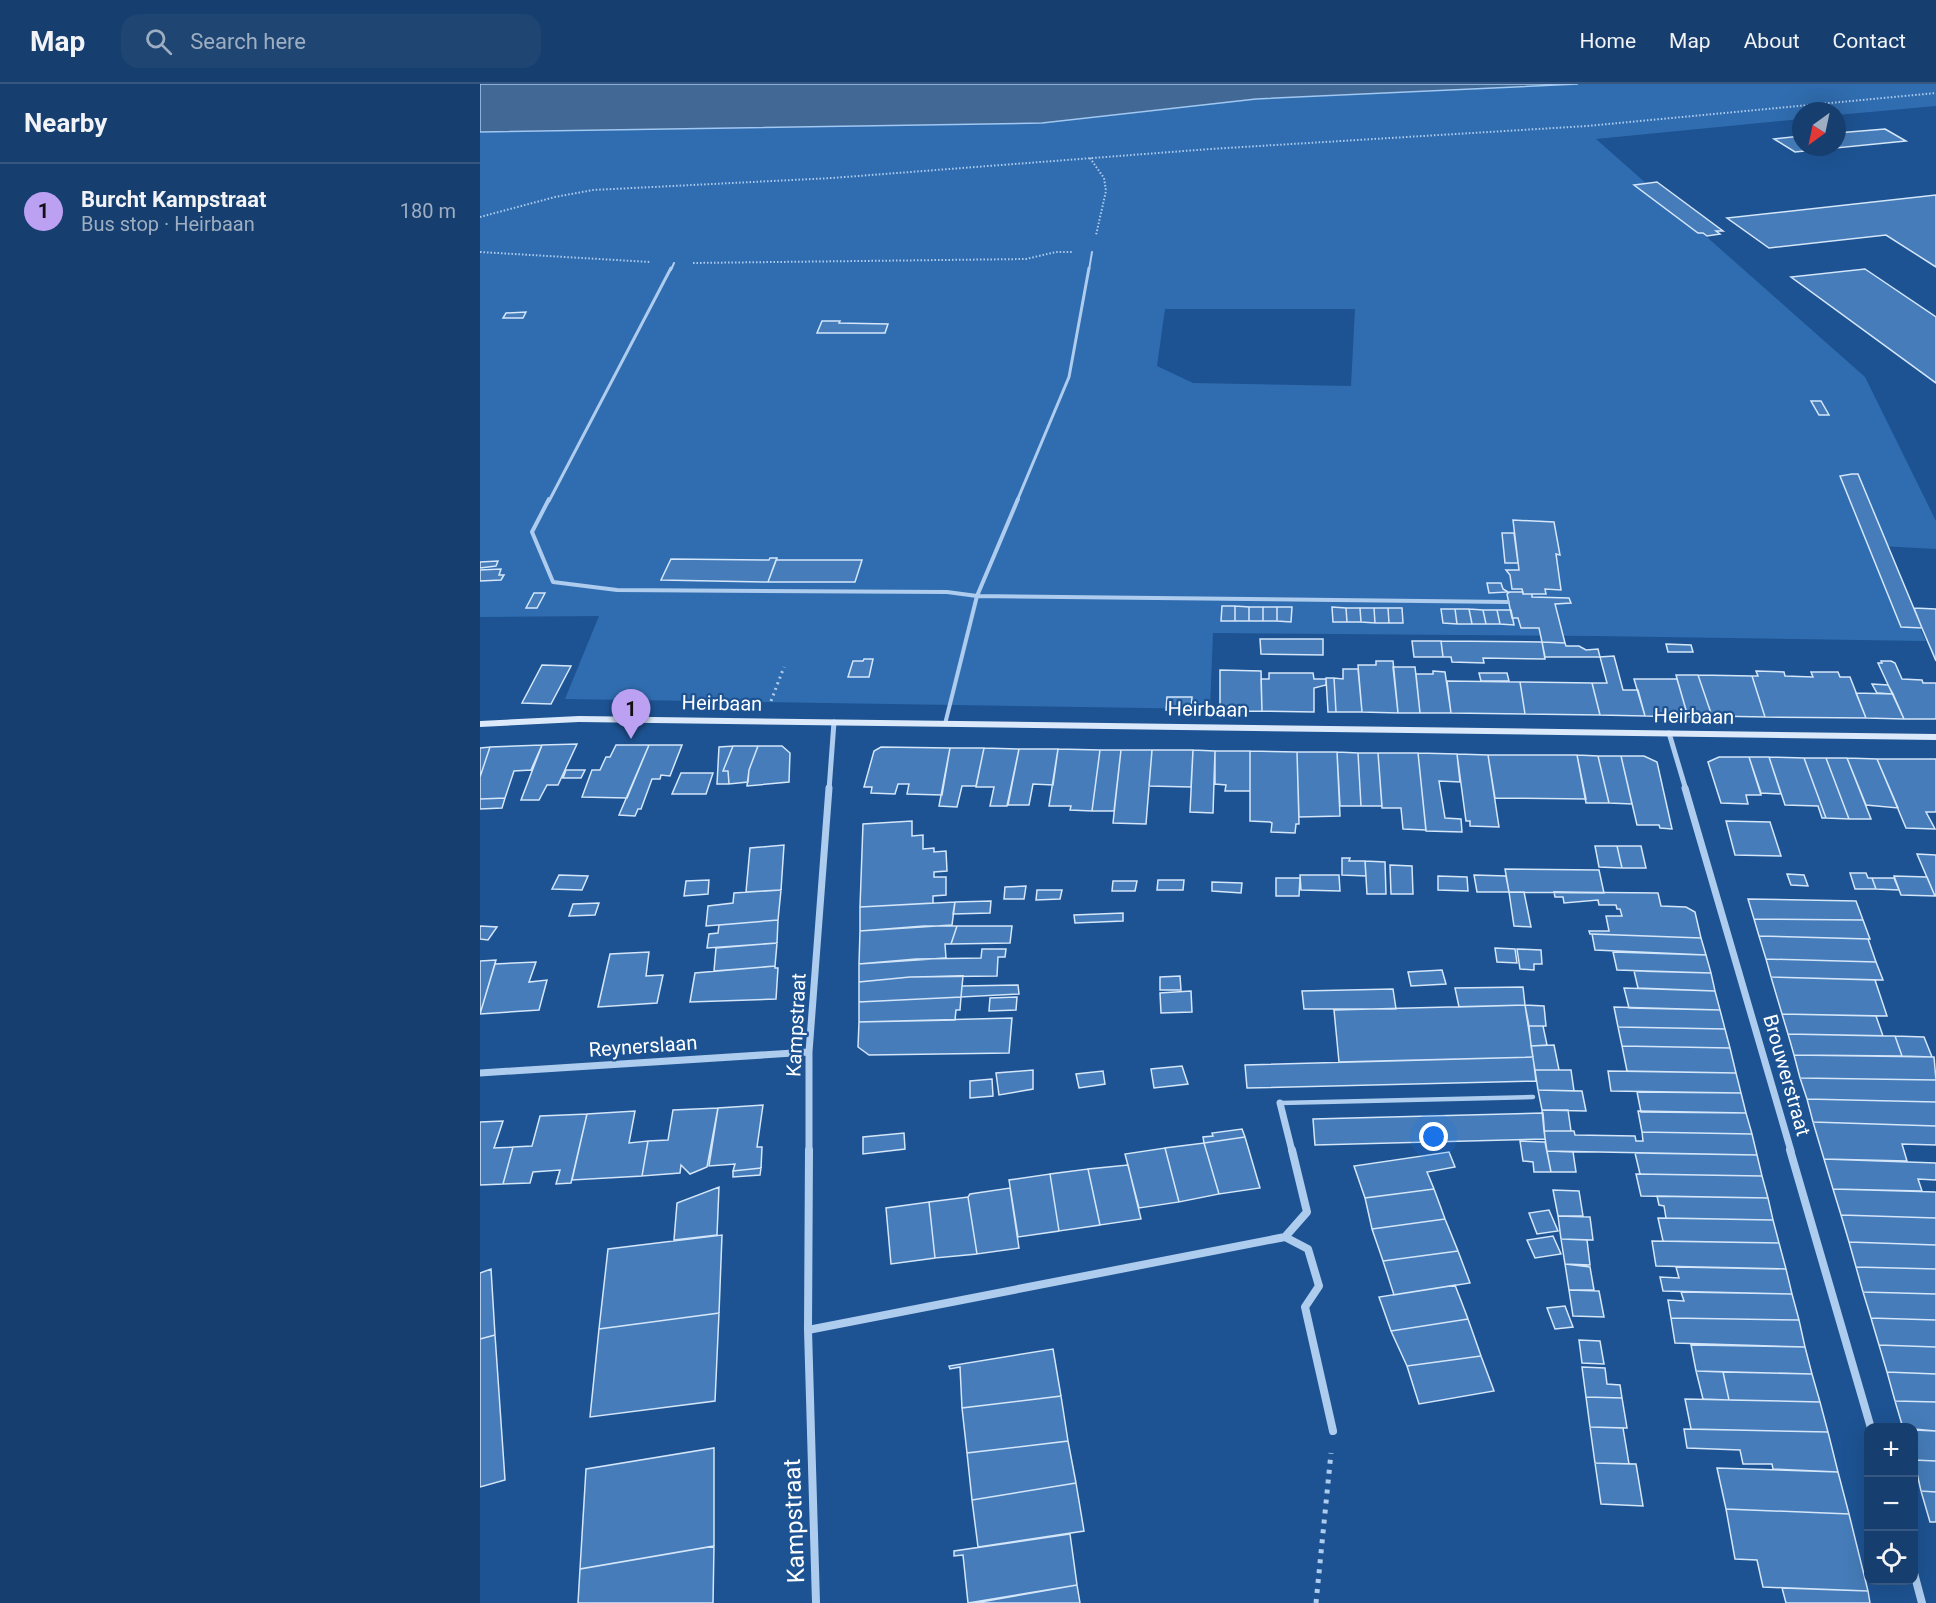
<!DOCTYPE html>
<meta charset="utf-8">
<style>
:root{--surface:#163e6e;--page:#1f4573;--text:#f1f3f6;--muted:#9eaec2;--line:#355781;--accent:#bca0f2}
body{margin:0;font-family:Roboto,sans-serif;background:var(--page);color:var(--text)}
.controls{position:absolute;right:18px;bottom:18px;display:grid;overflow:hidden;border-radius:12px;box-shadow:0 6px 24px #0002}
.controls button{width:54px;height:54px;display:grid;place-items:center;padding:0;border:0;border-bottom:2px solid var(--line);background:var(--surface);color:var(--text);font:30px sans-serif}
.compass{position:absolute;left:1312px;top:18px;width:54px;height:54px;border-radius:50%;background:var(--surface);box-shadow:0 6px 24px #0002;rotate:213deg}
.you{position:absolute;left:954px;top:1053px;width:21px;height:21px;margin:-15px;border:4px solid #fff;border-radius:50%;background:#1a73e8;box-shadow:0 0 0 9px #1a73e833}
.badge{display:grid;place-items:center;width:39px;height:39px;border-radius:50%;background:var(--accent);color:#111;font-size:20px;font-weight:700}
.pin{position:absolute;translate:-50% -50px;filter:drop-shadow(0 2px 3px #0008)}
.pin::after{content:'';position:absolute;top:32px;width:21px;height:18px;background:inherit;clip-path:polygon(0 0,100% 0,50% 100%)}
.list{margin:0;padding:0;list-style:none}
h2{display:flex;justify-content:space-between;align-items:center;height:78px;margin:0;padding:0 24px;font-size:26px}
h2 small{font-size:20px;font-weight:400;color:var(--muted)}
.list li{display:grid;grid-template-columns:39px 1fr auto;gap:18px;align-items:center;box-sizing:border-box;height:96px;padding:0 24px;border-top:2px solid var(--line)}
.list b{display:block;font-size:22px;white-space:nowrap}
.list p{margin:0;font-size:20px;white-space:nowrap;color:var(--muted)}
.list em{font-size:20px;font-style:normal;color:var(--muted)}
.icon{flex:none;width:33px;height:33px;fill:none;stroke:currentColor;stroke-width:2;stroke-linecap:round;stroke-linejoin:round}
.map{position:relative;flex:none;width:1456px;height:1519px;overflow:hidden}
header{display:flex;align-items:center;gap:36px;box-sizing:border-box;height:84px;padding:0 30px;background:var(--surface);border-bottom:2px solid var(--line)}
header strong{font-size:28px}
nav{display:flex;gap:33px;margin-inline-start:auto;font-size:21px}
.search{width:420px;height:54px;background:var(--page);display:flex;align-items:center;gap:15px;box-sizing:border-box;padding:0 21px;border-radius:18px;color:var(--muted);font-size:22px}
main{display:flex}
aside{flex:1;background:var(--surface)}
.map>svg:first-child{display:block}
.green{fill:#306db0;fill-rule:evenodd}
.water{fill:#426896;stroke:#a1c8f0;stroke-width:1.5}
.building{fill:#457cb9;stroke:#d4e6fa;stroke-width:1.5}
.lines{fill:none;stroke-linecap:round;stroke-linejoin:round}
.path-far2{stroke:#aeccee;stroke-width:2;stroke-dasharray:1.5 2;stroke-linecap:butt}
.path-far1{stroke:#aeccee;stroke-width:3;stroke-dasharray:2 4;stroke-linecap:butt}
.path{stroke:#aeccee;stroke-width:5;stroke-dasharray:4 6;stroke-linecap:butt}
.lane-far3{stroke:#aeccee;stroke-width:2}
.lane-far2{stroke:#aeccee;stroke-width:3}
.lane-far1{stroke:#aeccee;stroke-width:4}
.lane{stroke:#aeccee;stroke-width:4.5}
.street-far2{stroke:#aeccee;stroke-width:5}
.street-far1{stroke:#aeccee;stroke-width:7}
.street{stroke:#aeccee;stroke-width:8}
.secondary{fill:#dbe9fa;fill-rule:evenodd}
.labels{text-anchor:middle;stroke-width:4.5;stroke-linejoin:round;paint-order:stroke}
.street-label{font-size:20px;fill:#fff;stroke:#1d5392}
.near-street-label{font-size:24px;fill:#fff;stroke:#1d5392}
</style>
<header>
<strong>Map</strong>
<div class="search"><svg class="icon" aria-label="search" viewBox="0 0 24 24"><circle cx="10" cy="10" r="6"/><path d="M15 15l6 6"/></svg>Search here</div>
<nav><a>Home</a><a>Map</a><a>About</a><a>Contact</a></nav>
</header>
<main>
<aside>
<h2>Nearby<small></small></h2>
<ul class="list">
<li><span class="badge">1</span><div><b>Burcht Kampstraat</b><p>Bus stop · Heirbaan</p></div><em>180 m</em></li>
</ul>
</aside>
<div class="map">
<svg width="1456" height="1519" viewBox="0 0 1456 1519">
<rect width="100%" height="100%" fill="#1d5392"/>
<path class="green" d="M1098 0H1456V22L1357 31V27H1321V35L1116 55 1385 293 1456 437V465L1401 462 1446 557 1114 552 733 549 730 625 85 615 119 532 0 533V48L562 39 776 15ZM685 225H875L871 302 713 299 677 282Z"/>
<path class="water" d="M0 0H1098L776 15 562 39 0 48Z"/>
<path class="building" d="M1405 45 1426 57 1315 68 1294 55 1321 52V63H1357V49Z
M1177 98 1243 147H1236L1240 150 1227 152 1223 149H1218L1154 101Z
M1456 111V183L1406 151 1289 164 1247 134Z
M1385 185 1456 233V299L1311 193Z
M46 228 43 234H23L26 229Z
M342 237H360L359 239 408 240 405 249H337Z
M1331 317H1341L1349 331H1339Z
M1372 390H1378L1442 544 1421 543 1360 392Z
M1033 436 1074 438 1080 471 1076 470 1081 506 1065 505 1066 510H1043L1042 505H1032L1030 491 1026 486H1039Z
M1022 449H1034L1038 479H1025Z
M290 474H297L288 498 181 496 191 475 289 476Z
M296 476H382L375 498H288Z
M18 477 16 482 0 484V478Z
M21 485 19 491H24L21 496 0 497V486Z
M1007 499H1021L1023 505 1028 508 1009 509Z
M1030 508H1043V510H1052V513L1089 514 1091 519 1075 520 1085 559 1062 558 1059 544H1041L1038 534H1032L1027 510Z
M54 509H65L57 524H46Z
M742 522H755V537H741Z
M755 522 769 523V537H755Z
M769 523H783V537H769Z
M783 523H797V537H783Z
M797 523H812L811 538 797 537Z
M852 523 866 524 867 538H853Z
M866 524H880L881 538H867Z
M880 524H894L895 539 881 538Z
M894 524H908L909 539H895Z
M908 524H922L923 539H909Z
M1434 524 1456 525V577L1442 544Z
M961 525H975L977 540 963 539Z
M975 525H989L992 540H977Z
M989 525 1003 526 1006 540H992Z
M1003 526H1017L1020 540H1006Z
M1017 526H1031L1034 541 1020 540Z
M780 555H843V571L781 570Z
M932 557H961L963 573H934Z
M961 557 1062 558 1065 575 1003 574 1004 579 972 578 971 573H963Z
M1062 558 1085 559 1086 562H1099L1106 566 1118 565 1120 573H1065Z
M1186 560 1211 561 1213 568H1188Z
M1134 572 1143 606H1158L1165 632 1120 631 1112 599H1127L1120 573Z
M384 575H393L389 593H368L373 577H383Z
M896 577H913L918 629 882 628 878 581H896Z
M1401 577H1411L1415 579 1422 595 1442 596 1443 599H1456V635H1424L1398 579H1402Z
M62 581 91 582 71 620 42 619Z
M913 583H935L940 629H918Z
M863 585H878L882 628H856L854 594 863 595Z
M740 586 781 587 782 627 737 628V622H740Z
M953 587 965 588 971 629H940L936 590H953Z
M1276 587 1304 588 1305 592 1333 593 1331 588H1358L1360 593H1370L1386 634 1285 633 1272 592H1278Z
M789 589H833L834 595H846V601L834 604V628L782 627 781 595H789Z
M999 589H1027L1029 597H1001Z
M1196 591H1218L1232 632 1208 633Z
M1218 591 1272 592 1285 633 1232 632Z
M846 594H854L856 628H848Z
M1154 595H1197L1208 633 1165 632Z
M967 597 1040 598 1045 630 971 629Z
M1040 598 1112 599 1120 631 1045 630Z
M1392 600 1408 601 1413 610 1397 609Z
M1376 609 1413 610 1424 635 1386 634Z
M687 613H712L711 626H686Z
M97 660 78 701H67L59 716H41L62 661Z
M62 661 51 686 34 687 25 714 0 715V693L10 663Z
M136 661H169L147 714 102 713 112 686H120L126 673H130Z
M169 661H202L190 692 181 691 180 695H172L161 725H158L155 732 139 731Z
M253 662H278L269 686 268 698 249 700 248 687H243Z
M253 662 243 687H248L249 700H237L239 663Z
M278 662H302L310 669 309 698 267 702 269 686Z
M10 663 0 693V664Z
M401 663 470 664 462 711 427 710 429 700H418L415 710 391 709 392 703H384L394 667Z
M470 664H504L496 702H482L477 723 459 722Z
M504 664 539 665 527 722H510L514 703H496Z
M539 665H578L573 701 553 700 549 721H528Z
M578 665 620 666 612 727 590 726 591 722H569Z
M620 666H641L634 727H612Z
M641 666H672L666 740 633 739Z
M672 666H713L711 703 669 702Z
M713 666 735 667 733 729 710 728Z
M735 667H770V707H745L746 701 735 700Z
M770 667 817 668 819 740H816L815 749 791 748 792 739 790 738 770 737Z
M817 668H857L860 732 819 733Z
M857 668 878 669 881 722H860Z
M878 669H898L902 722H881Z
M898 669H938L946 746 923 745 921 724H902Z
M938 669 977 670 980 698 959 697 965 734 981 735 982 748 946 747Z
M977 670 1008 671 1019 743 990 742V737H986Z
M1008 671H1097L1106 715 1015 714Z
M1097 671 1118 672 1129 719H1106Z
M1118 672H1141L1152 720 1129 719Z
M1141 672H1164L1177 678 1192 745 1180 744 1179 741H1157Z
M1239 673H1269L1281 711H1266L1268 720 1241 719 1228 678Z
M1269 673H1289L1301 710 1281 709Z
M1289 673 1324 674 1346 734H1342L1338 722 1305 721Z
M1324 674H1346L1369 735 1346 734Z
M1346 674H1367L1391 735H1369Z
M1367 674 1397 675 1418 724 1386 721Z
M1397 675H1456V728H1446L1455 745 1426 744Z
M86 686H105L101 694H83Z
M201 689H233L226 710H192Z
M25 714 22 724 0 725V715Z
M432 737V752L443 751V765L454 764V768L466 767 467 787 454 788V793H466V811L453 812V819L380 823 383 740Z
M1246 737 1290 738 1301 772 1255 771Z
M304 761 301 806 266 808 270 764Z
M1115 762H1137L1142 784 1119 783Z
M1137 762H1161L1166 784H1142Z
M1437 770 1456 771V812H1455Z
M862 774H870L869 777H885L886 792 862 791Z
M885 777 905 778 906 810H887Z
M910 781 932 782 933 810H911Z
M1025 785 1119 786 1124 809 1029 808Z
M1370 789H1386L1388 794H1392L1396 805H1375Z
M1307 790 1324 791 1328 802 1311 801Z
M79 791 108 792 102 806 72 805Z
M820 791H859L860 807 821 806Z
M994 791 1026 792 1029 808H997Z
M958 792 987 793 988 807 958 806Z
M1414 792 1447 793 1455 812 1421 811Z
M796 794H820L819 812H796Z
M1392 794H1414L1419 806 1396 805Z
M229 796 228 810 204 812 206 797Z
M678 796H704L703 806H677Z
M633 797H657L655 807H632Z
M732 798 762 799 761 809 732 807Z
M546 802 544 815H524L525 803Z
M301 806 298 836 226 842 228 822 253 819 254 809Z
M557 806H582L580 815 556 816Z
M1029 808H1044L1051 843 1034 842Z
M1074 808 1178 809 1181 822 1206 823 1215 828 1221 854 1110 850 1109 847H1129L1126 832H1142L1140 825H1137L1136 821H1119L1118 816 1084 819 1083 813H1075Z
M1268 815 1376 817 1383 836 1274 835Z
M511 817 510 829 473 830 475 818Z
M475 818 472 841 380 847V823Z
M119 819 115 831 89 832 93 820Z
M643 829V837L595 839 594 831Z
M1274 835 1383 836 1390 855 1279 852Z
M298 836 297 859 227 864 229 850 238 849 239 841Z
M0 842 17 843 8 856 0 855Z
M444 842H477L471 860H465L466 874 379 880 380 847Z
M477 842H532L530 859 471 860Z
M1112 850 1221 854 1226 871 1115 866Z
M1279 852 1388 855 1396 878 1286 875Z
M297 859 295 882 234 887 236 864Z
M1015 864 1035 865 1037 879 1017 878Z
M502 865H526L525 873H518L517 892 430 893 379 898V880L436 875 501 874Z
M1037 865 1061 866 1062 880H1054V886L1040 885Z
M169 868 166 892 183 891 177 919 118 923 130 870Z
M1133 868 1226 871 1231 889 1137 886Z
M1286 875 1396 878 1403 896 1291 893Z
M16 876 0 930V877Z
M56 878 49 898 67 896 59 926 0 930 15 880Z
M295 882V884H298L296 915 210 918 215 889Z
M962 886 966 900 931 902 928 888Z
M1154 887 1231 889 1235 907 1158 904Z
M483 892 481 913 379 918V898L430 893Z
M700 892 701 906H680V893Z
M1291 893 1395 896 1407 932 1302 930Z
M538 901 539 910 481 913 482 902Z
M1043 903 1045 921 979 923 975 904Z
M1144 904 1235 907 1240 926 1149 924Z
M913 905 916 925H824L822 907Z
M711 907 712 928 681 929 680 909Z
M481 913 480 926H476L475 936 379 938V918Z
M537 913 536 926 509 927 510 914Z
M1045 921 1053 973 859 978 854 926Z
M1045 921 1064 922 1066 942H1049Z
M1134 923 1240 926 1245 945 1138 943Z
M1302 930 1396 932 1403 952 1308 950Z
M532 934 529 969 389 971 378 963 379 938Z
M1049 942H1063L1067 961 1051 962Z
M1138 943 1245 945 1250 964 1142 962Z
M1308 950 1415 952 1422 972 1314 971Z
M1415 952 1444 953 1452 973 1422 972Z
M1074 961 1079 986H1055L1051 962Z
M1142 962 1250 964 1256 989 1147 987Z
M1314 971 1454 973 1456 996 1320 994Z
M1053 973 1056 997 767 1004 765 981Z
M702 982 708 1000 674 1004 671 985Z
M553 986V1005L519 1011 516 989Z
M1055 986H1091L1094 1007 1058 1006Z
M623 987 625 1000 599 1004 596 990Z
M1128 987 1256 989 1261 1009 1131 1007Z
M1320 994 1456 996V1018L1327 1015Z
M512 995 513 1012 490 1014V997Z
M1058 1006 1102 1007 1106 1027 1062 1026Z
M1157 1008 1261 1009 1266 1029 1161 1028Z
M1327 1015 1456 1018V1042L1333 1038Z
M283 1021 277 1063H282L281 1084 253 1087 255 1080 229 1082 238 1024Z
M238 1024 227 1083 210 1090 201 1081 200 1089 162 1092 168 1057 188 1056 193 1026Z
M1062 1026H1088L1091 1047H1064Z
M155 1027 149 1059 168 1057 162 1092 92 1096 107 1030Z
M1158 1027 1266 1029 1272 1050 1162 1048Z
M1063 1029 1065 1055 835 1061 833 1035Z
M107 1030 91 1099 76 1100 80 1086 53 1088 50 1099 23 1100 33 1063 52 1062 60 1032Z
M23 1037 14 1064 33 1063 23 1100 0 1101V1038Z
M1333 1038 1456 1042V1061L1422 1060 1427 1077 1344 1075Z
M762 1045 765 1053 724 1059 723 1053 733 1052 732 1049Z
M1064 1047H1094L1095 1051 1155 1052 1156 1057H1163L1162 1048 1272 1050 1277 1071 1067 1067Z
M424 1049 425 1065 383 1070V1053Z
M765 1053 780 1104 739 1110 724 1059Z
M1040 1057 1065 1058 1071 1088H1054L1053 1078 1043 1077Z
M724 1059 739 1110 699 1118 685 1064Z
M685 1064 699 1118 659 1124 645 1070Z
M1067 1067 1093 1068 1096 1088H1071Z
M969 1068 975 1083 947 1088 954 1105 885 1114 874 1082Z
M1155 1069 1277 1071 1282 1092 1160 1090Z
M1344 1075 1456 1079V1096L1438 1095 1442 1107 1353 1105Z
M648 1081 661 1135 620 1141 608 1085Z
M281 1084 280 1091 253 1093V1087Z
M608 1085 620 1141 579 1147 570 1090Z
M570 1090 579 1147 538 1153 529 1096Z
M1156 1090 1282 1092 1288 1114 1161 1112Z
M239 1103 237 1151 194 1156 197 1119Z
M530 1104 539 1164 497 1170 488 1113 490 1110Z
M954 1105 965 1135 892 1145 885 1114Z
M1353 1105 1456 1108V1134L1361 1131Z
M1073 1106 1099 1107 1103 1132H1078Z
M1177 1112 1288 1114 1293 1136 1186 1134 1184 1122 1179 1121Z
M488 1113 497 1170 455 1174 449 1118Z
M449 1118 455 1174 411 1180 406 1124Z
M1069 1126 1078 1147 1057 1150 1049 1129Z
M1361 1131 1456 1134V1161L1369 1158Z
M1078 1132 1110 1133 1113 1156 1081 1155Z
M1178 1134 1293 1136 1299 1159 1183 1157Z
M965 1135 978 1167 903 1177 892 1145Z
M242 1151 239 1229 119 1245 128 1165Z
M1073 1152 1081 1170 1055 1174 1047 1156Z
M1081 1155 1107 1156 1110 1181 1085 1180Z
M1172 1157 1299 1159 1306 1185 1176 1182Z
M1369 1158 1456 1161V1185L1376 1183Z
M978 1167 990 1199 914 1211 903 1177Z
M1085 1180 1110 1183 1114 1206H1089Z
M1196 1183 1306 1185 1312 1210 1183 1207 1180 1193 1199 1194Z
M1376 1183 1456 1185V1210L1383 1208Z
M11 1185 15 1251 0 1255V1189Z
M975 1201 988 1235 911 1247 899 1213Z
M1089 1206 1119 1207 1124 1233 1093 1232Z
M1201 1208 1312 1210 1319 1236 1191 1234 1188 1216 1204 1217Z
M1383 1208 1456 1210V1236L1391 1234Z
M1085 1222 1093 1243 1075 1245 1067 1224Z
M239 1229 235 1317 110 1333 119 1245Z
M1191 1234 1319 1236 1325 1263 1195 1259Z
M1391 1234 1456 1236V1263L1399 1261Z
M988 1235 1001 1272 927 1282 911 1247Z
M15 1251 25 1396 0 1403V1255Z
M1099 1256 1120 1257 1124 1280 1102 1279Z
M1211 1261 1325 1263 1332 1290 1216 1287Z
M1399 1261 1456 1263V1290L1407 1288Z
M573 1265 581 1312 482 1324 480 1283 470 1285 469 1282Z
M1001 1272 1014 1307 939 1320 927 1282Z
M1102 1283 1125 1284 1127 1300 1140 1301 1142 1314 1106 1313Z
M1216 1287 1243 1288 1249 1316 1223 1315Z
M1243 1288 1332 1290 1340 1318 1249 1316Z
M1407 1288 1456 1290V1318L1415 1317Z
M581 1312 588 1357 487 1369 482 1324Z
M1106 1313 1142 1314 1147 1344 1110 1343Z
M1205 1315 1340 1318 1348 1348 1211 1345Z
M1415 1317 1456 1318V1347L1423 1344Z
M1110 1343 1143 1344 1149 1380 1115 1379Z
M1204 1345 1348 1348 1358 1388 1293 1385 1292 1380H1263L1260 1366 1207 1364Z
M1434 1346 1456 1347V1377L1434 1376Z
M588 1357 596 1399 492 1416 487 1369Z
M234 1364V1462L100 1485 106 1385Z
M1434 1376 1456 1377V1408L1441 1407Z
M1115 1379 1156 1380 1163 1422 1121 1420Z
M1237 1384 1358 1388 1369 1430 1246 1425Z
M596 1399 604 1447 498 1463 492 1416Z
M1441 1407 1456 1408V1438H1450Z
M1246 1425 1369 1430 1388 1507 1283 1503 1277 1476 1255 1475Z
M590 1450 597 1501 488 1519 483 1471 474 1472V1467Z
M234 1462 233 1519H98L100 1485Z
M597 1501 600 1519H495Z
M1302 1504 1388 1507 1390 1519H1306Z"/>
<g class="lines">
<path class="path-far2" d="M610 74 624 94 626 107 616 151
M0 133 75 113 113 106 352 94 730 65 1107 42 1456 9
M0 168 170 178
M213 179 546 175 576 168H592"/>
<path class="path-far1" d="M291 617 304 583"/>
<path class="path" d="M836 1519 851 1369"/>
<path class="lane-far3" d="M191 186 194 179
M609 186 612 168"/>
<path class="lane-far2" d="M69 417 191 184
M537 417 589 293 609 184"/>
<path class="lane-far1" d="M69 415 52 448 73 498 137 506 467 508 497 512 1028 518
M465 640 497 512 538 415"/>
<path class="lane" d="M800 1019 1053 1013"/>
<path class="street-far2" d="M1189 649 1206 706
M349 706 354 638"/>
<path class="street-far1" d="M1205 704 1311 1067
M0 989 329 968
M800 1019 812 1067
M329 1067V968L349 704"/>
<path class="street" d="M329 1066 328 1246 336 1519
M1310 1066 1391 1344
M805 1153 827 1128 812 1066
M328 1246 805 1153 828 1165 839 1202 825 1223 853 1347
M1434 1489 1442 1519"/>
<path class="secondary" d="M99 632 1456 650V656L99 638 0 643V637Z"/>
</g>
<g class="labels">
<g class="street-label">
<text transform="translate(242 619) rotate(1)" y="7">Heirbaan</text>
<text transform="translate(728 625) rotate(1)" y="7">Heirbaan</text>
<text transform="translate(1214 632) rotate(1)" y="7">Heirbaan</text>
<text transform="translate(316 941) rotate(-87)" y="7">Kampstraat</text>
<text transform="translate(163 962) rotate(-4)" y="7">Reynerslaan</text>
<text transform="translate(1307 991) rotate(74)" y="7">Brouwerstraat</text>
</g>
<g class="near-street-label">
<text transform="translate(314 1437) rotate(-92)" y="8">Kampstraat</text>
</g>
</g>
</svg>
<div class="controls">
<button>+</button>
<button>−</button>
<button><svg class="icon" aria-label="locate" viewBox="0 0 24 24"><circle cx="12" cy="12" r="6"/><path d="M12 2v4M12 18v4M2 12h4M18 12h4"/></svg></button>
</div>
<svg class="compass" viewBox="-18 -18 36 36"><path d="M0-13l5 13h-10z" fill="#e53935"/><path d="M0 13l5-13h-10z" fill="#9eaec2"/></svg>
<div class="you"></div>
<div class="pin badge" style="left:151px;top:655px">1</div>
</div>
</main>
